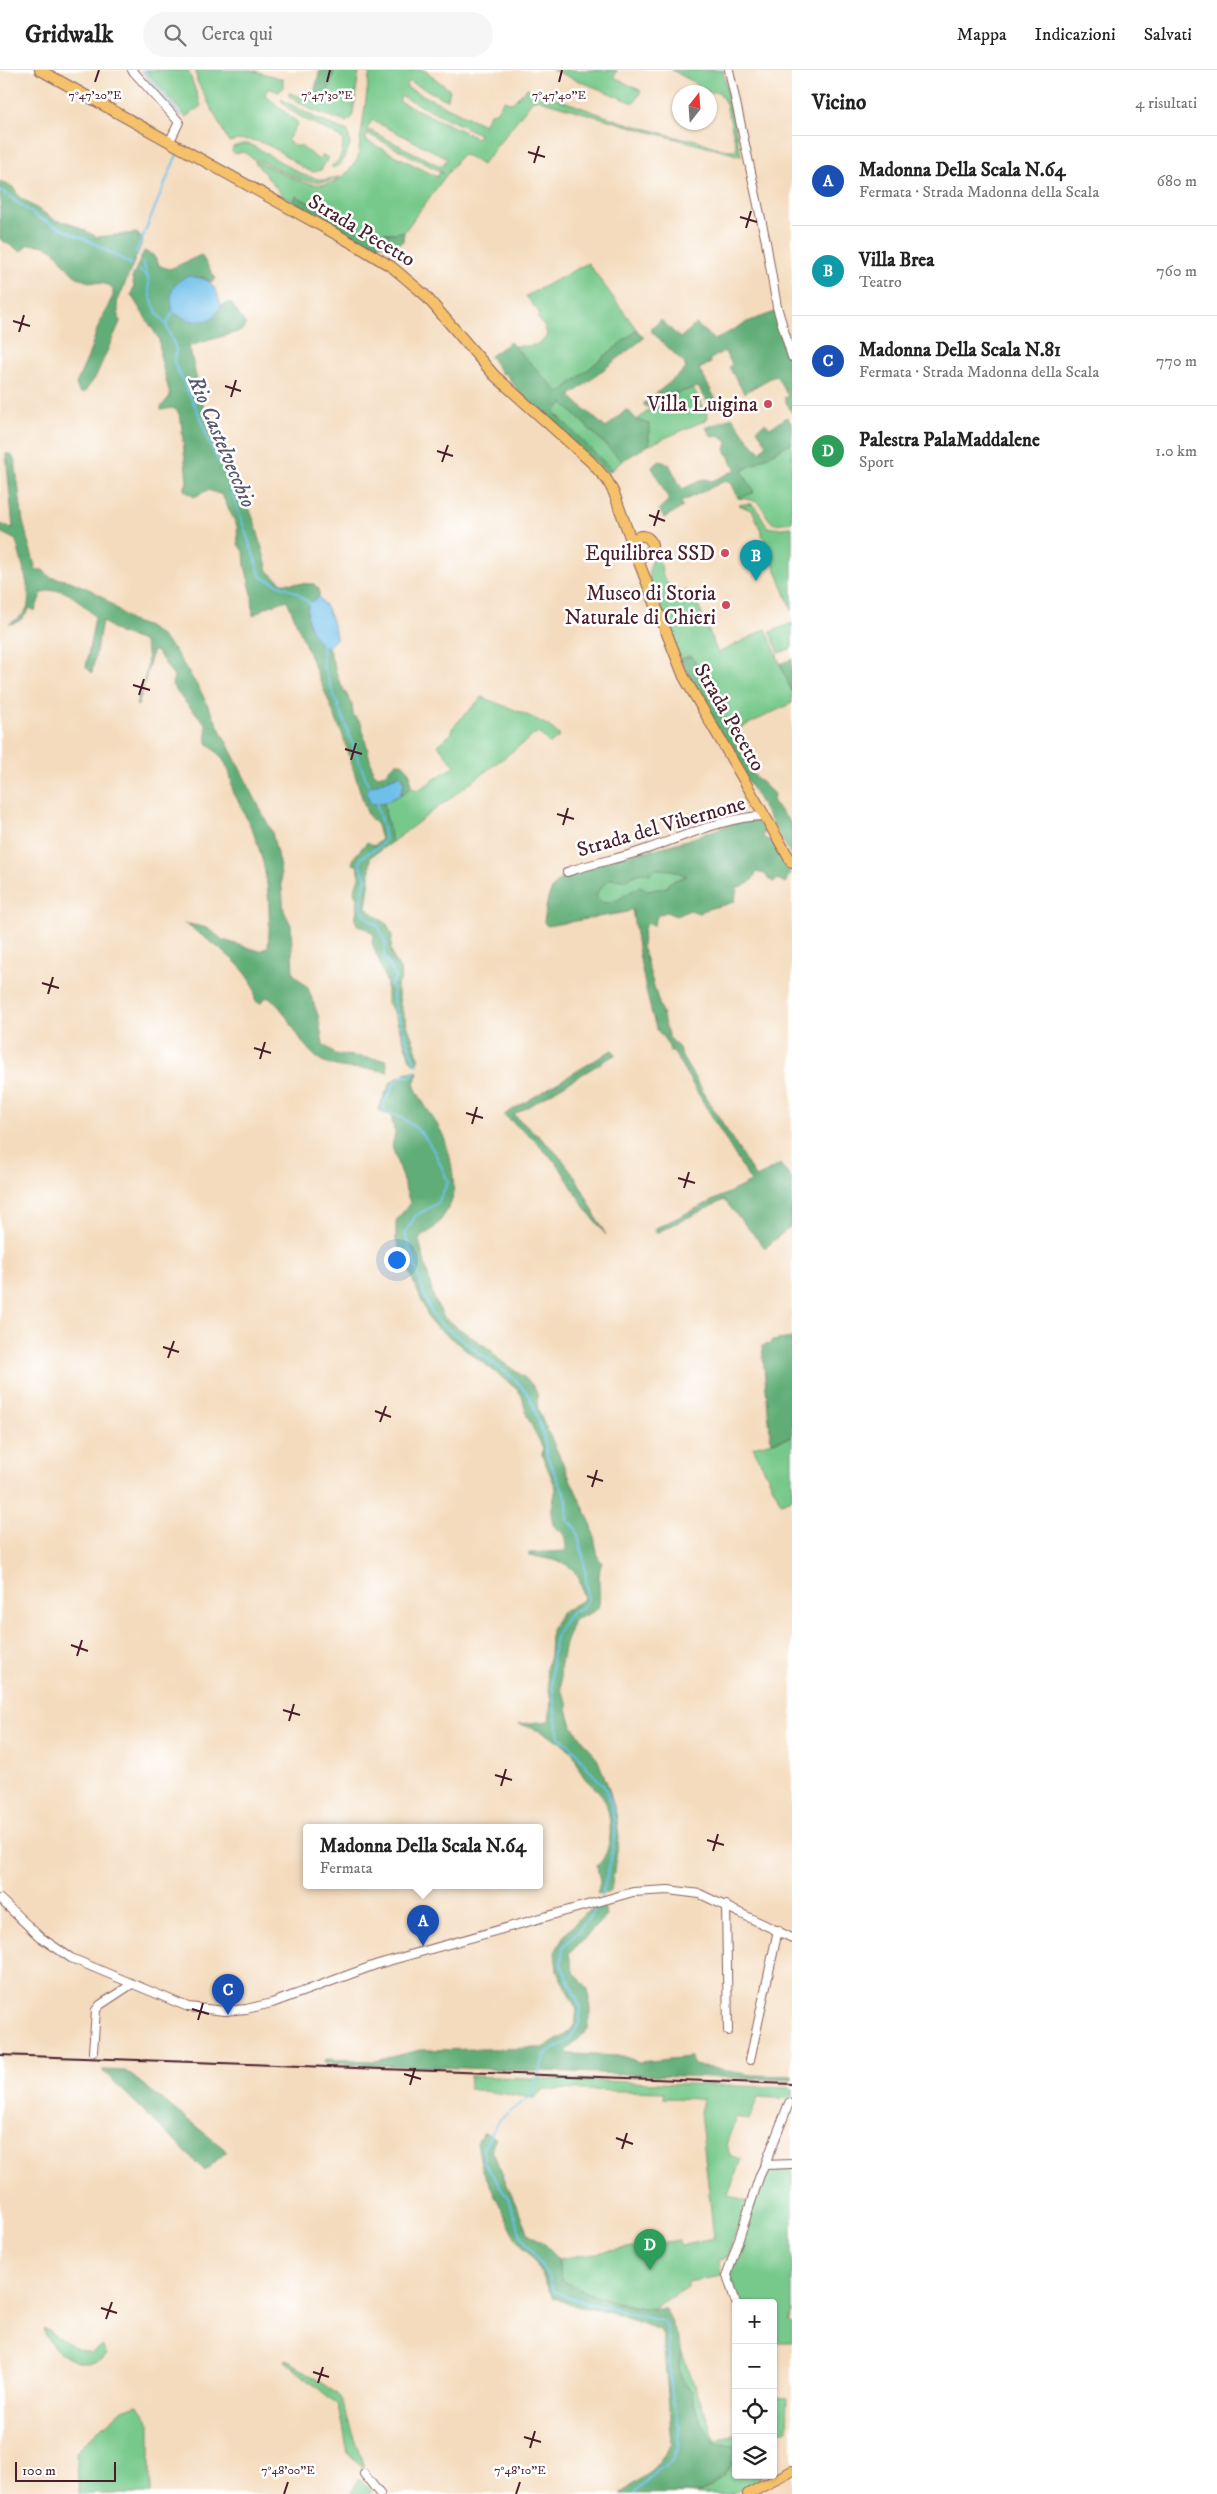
<!DOCTYPE html>
<html lang="it">
<meta charset="utf-8">
<style>
:root{--surface:#fff;--page:#f6f6f6;--text:#222;--muted:#767676;--line:#e0e0e0;--accent:#d93025}
body{margin:0;font-family:"IM FELL DW Pica",serif;background:var(--page);color:var(--text)}
.controls{position:absolute;right:15px;bottom:15px;display:grid;overflow:hidden;border-radius:5px;box-shadow:0 1px 4px #0004}
.controls button{width:45px;height:45px;display:grid;place-items:center;padding:0;border:0;border-bottom:1px solid var(--line);background:var(--surface);color:var(--text);font:25px sans-serif}
.compass{position:absolute;left:672px;top:15px;width:45px;height:45px;border-radius:50%;background:var(--surface);box-shadow:0 1px 4px #0004;rotate:17deg}
.scale{position:absolute;left:15px;bottom:12px;width:101px;box-sizing:border-box;padding-left:5px;border:2px solid #4a1f2b;border-top:0;font-size:14px;line-height:18px;white-space:nowrap;color:#4a1f2b;-webkit-text-stroke:4px #fff;paint-order:stroke}
.you{position:absolute;left:396px;top:1189px;width:18px;height:18px;margin:-12px;border:4px solid #fff;border-radius:50%;background:#1a73e8;box-shadow:0 0 0 8px #1a73e833}
.badge{display:grid;place-items:center;width:32px;height:32px;border-radius:50%;background:var(--accent);color:#fff;font-size:16px;font-weight:700}
.pin{position:absolute;translate:-50% -41px;filter:drop-shadow(0 1px 2px #0008)}
.pin::after{content:'';position:absolute;top:26px;width:18px;height:15px;background:inherit;clip-path:polygon(0 0,100% 0,50% 100%)}
.popup{position:absolute;left:303px;top:1754px;width:240px;height:65px;box-sizing:border-box;display:grid;place-content:center;border-radius:5px;background:var(--surface);filter:drop-shadow(0 1px 4px #0005);font-size:16px;white-space:nowrap;color:var(--muted)}
.popup b{font-size:19px;color:var(--text)}
.popup::after{content:'';position:absolute;left:50%;top:100%;margin-left:-10px;border:10px solid transparent;border-top-color:var(--surface)}
.list{margin:0;padding:0;list-style:none}
h2{display:flex;justify-content:space-between;align-items:center;height:65px;margin:0;padding:0 20px;font-size:21px}
h2 small{font-size:16px;font-weight:400;color:var(--muted)}
.list li{display:grid;grid-template-columns:32px 1fr auto;gap:15px;align-items:center;box-sizing:border-box;height:90px;padding:0 20px;border-top:1px solid var(--line)}
.list b{display:block;font-size:19px;white-space:nowrap}
.list p{margin:0;font-size:16px;white-space:nowrap;color:var(--muted)}
.list em{font-size:16px;font-style:normal;color:var(--muted)}
.icon{flex:none;width:28px;height:28px;fill:none;stroke:currentColor;stroke-width:2;stroke-linecap:round;stroke-linejoin:round}
.map{position:relative;flex:none;width:792px;height:2424px;overflow:hidden}
header{display:flex;align-items:center;gap:30px;box-sizing:border-box;height:70px;padding:0 25px;background:var(--surface);border-bottom:1px solid var(--line)}
header strong{font-size:24px}
nav{display:flex;gap:28px;margin-inline-start:auto;font-size:18px}
.search{width:350px;height:45px;background:var(--page);display:flex;align-items:center;gap:12px;box-sizing:border-box;padding:0 18px;border-radius:28px;color:var(--muted);font-size:19px}
main{display:flex}
aside{flex:1;background:var(--surface)}
.map>svg:first-child{display:block}
.green{fill:#77c98b;stroke:#60745b;fill-rule:evenodd}
.forest{fill:#61ad77;stroke:#566651;fill-rule:evenodd}
.water{fill:#6ec0ea;stroke:#5c708a}
.lines{fill:none;stroke-linecap:round;stroke-linejoin:round}
.stream{stroke:#6ec0ea;stroke-width:2}
.minor-casing{stroke:#86615e;stroke-width:10}
.major-casing{stroke:#86615e;stroke-width:12}
.minor{stroke:#fff;stroke-width:8}
.major{stroke:#f5c16b;stroke-width:10}
.rail{stroke:#4a1f2b;stroke-width:2}
.ticks{fill:none;stroke:#4a1f2b;stroke-width:2}
.poi-dot{fill:#d1495b;stroke:#fff;stroke-width:2}
.labels{text-anchor:middle;stroke-width:5;stroke-linejoin:round;paint-order:stroke}
.street-label{font-size:21px;fill:#4a1f2b;stroke:#fff}
.poi-label{font-size:21px;fill:#4a1f2b;stroke:#fff;text-anchor:end}
.water-label{font-size:22px;font-style:italic;fill:#57576e;stroke:#fff}
.ticks-label{font-size:12px;text-anchor:middle;fill:#4a1f2b;stroke:#fff;stroke-width:5;stroke-linejoin:round;paint-order:stroke}
</style>
<header>
<strong>Gridwalk</strong>
<div class="search"><svg class="icon" aria-label="search" viewBox="0 0 24 24"><circle cx="10" cy="10" r="6"/><path d="M15 15l6 6"/></svg>Cerca qui</div>
<nav><a>Mappa</a><a>Indicazioni</a><a>Salvati</a></nav>
</header>
<main>
<div class="map">
<svg width="792" height="2424" viewBox="0 0 792 2424">
<rect width="100%" height="100%" fill="#fff"/>
<filter id="ink" filterUnits="userSpaceOnUse"><feTurbulence type="fractalNoise" baseFrequency=".02" numOctaves="2"/><feDisplacementMap in="SourceGraphic" scale="10" xChannelSelector="R" yChannelSelector="G"/><feConvolveMatrix kernelMatrix="1 2 1 2 8 2 1 2 1" color-interpolation-filters="sRGB"/></filter>
<filter id="wash" filterUnits="userSpaceOnUse"><feTurbulence type="fractalNoise" baseFrequency=".0096" numOctaves="4" result="noise"/><feDisplacementMap in="SourceGraphic" scale="20" xChannelSelector="R" yChannelSelector="G"/><feGaussianBlur stdDeviation="1.12" result="paint"/><feColorMatrix in="noise" values="0 0 0 0 0 0 0 0 0 0 0 0 0 0 0 0 0 1.4 0 .05"/><feComposite in="paint" operator="in"/></filter>
<g filter="url(#wash)">
<rect width="100%" height="100%" fill="#f4dbbd"/>
<path class="green" d="M145 0H188L201 36 186 47Z
M196 0H251L283 9V17L279 22 268 18 265 25 298 53 287 71 297 77 299 75 319 90 323 85 328 88 321 100 314 102 305 99C279 82 260 63 229 72L197 11Z
M334 0H359L353 44 351 49 345 52 310 39 289 26V23L312 30 333 7Z
M370 0H424L450 20 447 30 409 11 406 17 484 55 490 43 496 42 504 30 512 33 527 18 619 51 683 69C700 66 717 84 737 79L726 34 719 22H702L695 13 672 0H723L741 86 643 60 536 29 532 31 482 95 468 86 461 85 404 162C356 167 336 149 296 126L293 132 283 126 254 91C294 105 328 138 358 88ZM401 26 479 64 477 68 399 31ZM372 50 447 88 442 97 369 60 370 65 440 101 444 104 440 102 437 107 365 70 368 64 367 59Z
M552 0H617L614 7 641 21 635 32H631Z
M281 29 321 51 348 61 350 75 341 94 333 98 331 96C341 91 343 81 343 71L341 68C328 59 286 44 281 29Z
M242 74H250L303 105 323 110 340 107C314 120 291 105 267 94 262 91 256 91 252 88 245 83 244 80 235 84L232 81 233 77Z
M588 193 637 260 559 323 514 276C528 276 540 278 547 265L545 257 537 247 540 244 526 226Z
M693 318 708 346 706 350 649 375V354L637 350 649 340H659L671 325Z
M563 333 622 391 612 400 553 343Z
M792 372V452L774 454C757 440 771 431 738 428L754 422 742 401Z
M744 434H752C773 456 756 461 792 457V541L753 441 739 435Z
M653 486C664 491 660 502 665 510 670 519 684 520 693 523L718 583 766 559 792 622V633L730 663 692 586 680 589 650 513 649 501Z
M792 553V578L779 583 770 562Z
M482 627C504 637 545 648 560 666L550 674 538 662 392 772C390 758 385 747 384 733L411 718 418 720 455 696 438 675 452 663V658Z
M656 799 672 800 687 806 670 812 667 817 648 821 640 816 616 831 603 833 596 826 601 817 610 809 624 810 643 802Z
M792 1367V1429L781 1433 753 1377Z
M470 2006 792 2018V2029L758 2027 749 2050 736 2047 726 2075 731 2086 741 2089 728 2125 747 2132 727 2187 719 2190 722 2206 688 2212 687 2217 651 2240 592 2226 562 2210 558 2189 679 2170 680 2175 714 2168 700 2042 703 2029 663 2028 664 2022 544 2019 534 2028 469 2019Z
M792 2094V2242L788 2251 792 2253V2272H773V2233H736L728 2214 763 2099Z
M43 2258 77 2279 91 2283 102 2277 107 2284C87 2307 49 2282 43 2258Z
M681 2280 716 2372 736 2363V2376L716 2375C706 2362 693 2339 692 2321 681 2312 673 2293 681 2280Z
M287 2290 327 2316 340 2327 365 2400 348 2384 342 2350 337 2334 285 2291Z
M774 2327 788 2328 787 2361 773 2360Z
M137 2334 150 2353V2424H79L76 2381 123 2339Z
M733 2391H736V2405H761V2408L732 2424H696C712 2421 725 2405 733 2391Z
M359 2408 372 2421 370 2424H351Z"/>
<path class="forest" d="M320 0H334L328 23 312 30Z
M0 111 14 118 19 127 55 150 70 153 97 167 137 163 143 170 117 233 120 252 95 308 84 323 79 322 76 314 88 287 99 254 113 226V218C104 211 93 214 83 210 58 200 65 171 26 175L24 179 20 181 0 169Z
M296 126 358 159 382 164 404 162 403 171 399 174 369 175 293 132Z
M144 181 153 185 160 196 170 199 201 185 216 209 211 212 202 207 213 249 221 236 230 232 246 255 241 261 189 276 210 365 220 384 228 388 234 409 245 427 256 456 268 501 282 513 314 514 319 519V527L309 533C304 550 311 563 322 576L328 577 339 611 352 634 353 644 361 653 373 702 378 706 385 704 395 693H402C411 700 411 707 411 718L400 725 404 713 399 705 369 717 371 734 384 733C385 747 390 758 392 772L370 787V809L366 838 387 854 392 866 391 879 394 890 400 899 401 909 397 916 400 934 419 988 417 994H414L410 989 394 942 387 932V913L372 872 374 865 367 859 358 856 355 850 358 833 354 821 360 805 357 795 352 794 354 787 367 772 374 776 381 770 377 755 368 745 364 734 343 666 287 530 264 538 253 546 252 524 245 496 244 483 238 474 237 456 222 425 208 420 194 427 184 420 187 412 181 349 177 340 172 338 161 340V337L170 326 160 285 159 269 131 225 134 216 132 208Z
M775 242 782 270 792 295V343L784 328 788 326 776 305 744 323 729 297 732 294 724 281 709 290 711 293 699 299 719 335 713 340 698 317 671 325 673 332C661 339 654 344 643 334L686 299 684 293 650 260 661 250 680 268 696 254 715 270 747 252Z
M637 260 644 268 570 326 606 358 627 339 637 350 649 354V375L622 391 563 333 554 342 612 400 607 403 525 330 505 303 502 304 490 286 510 272 559 323Z
M732 347 746 367 761 382 766 374 757 359 765 353 770 358 787 347 792 354V372L742 401 754 423 738 428 732 414 725 411 681 432 683 437 664 448 659 439 669 430 652 397 660 391 669 394 682 419 704 409 712 411 736 400 725 380 727 372 720 366 712 367 706 358Z
M6 384H11L15 391 23 452 36 500H43L50 507 70 511 91 520 103 527 131 551 146 556 160 565 173 578 200 620 272 762 280 797 284 841 291 855 293 903 308 918 318 945 323 974 335 984 386 990 388 1002C366 996 342 1002 322 991 297 977 287 934 266 927L260 934 255 930C255 925 255 919 253 915 242 891 205 868 184 853L207 858 223 870 260 881 268 877C272 832 267 787 246 747 241 738 240 731 233 724 231 699 226 690 207 673L206 654 184 631 172 615 174 607 158 583 153 580 138 636 136 635C142 617 154 589 143 571L119 563 102 551 92 603 86 597 95 547C80 532 62 511 41 524L35 541 30 538C25 547 20 553 9 554 16 550 23 546 27 538 33 524 19 485 16 470L0 462V454L13 458Z
M692 586 740 682 747 687 749 700 774 724 773 733 792 754V787L697 623 680 589Z
M792 589V622L780 594Z
M750 749 757 751 766 761 762 767 772 771 790 803 785 813 778 809 774 812 768 809 765 804 756 802C753 812 747 816 737 817L735 831C723 837 711 836 699 843L690 840 676 846 666 842 658 845 653 856 648 853 644 858 642 876 669 967 679 978 682 987 756 1108 780 1094 792 1109V1155L765 1178 724 1130 656 1163 654 1159 751 1112 674 983 670 981C669 971 658 964 655 955 644 917 638 878 632 839L627 842 547 856 544 852C546 838 547 823 557 812 577 792 648 782 677 773 702 766 725 754 750 749ZM656 799 672 800 687 806 670 812 667 817 648 821 640 816 616 831 603 833 596 826 601 817 610 809 624 810 643 802 650 804Z
M612 980 616 984 514 1045C537 1065 561 1083 577 1110 588 1128 595 1147 606 1165L583 1135 559 1096 534 1070 504 1045Z
M407 1002H418L414 1014C421 1032 432 1045 441 1061 449 1075 458 1118 451 1132 448 1140 440 1152 434 1158 429 1163 423 1163 419 1170L434 1229 445 1249 491 1280C502 1298 531 1304 537 1324 538 1329 537 1336 538 1340L592 1456 598 1487 602 1493C595 1507 604 1534 596 1540 590 1544 580 1547 574 1550L565 1574 560 1598 561 1620 567 1631V1639L572 1656 597 1688 608 1716 616 1744 619 1768 611 1821 597 1824 600 1812 597 1796C614 1782 613 1745 603 1727 597 1718 587 1713 582 1704 577 1697 577 1686 570 1680 556 1667 537 1659 519 1654L549 1651 551 1631 546 1599 550 1586 551 1560 561 1543 584 1529C578 1489 563 1493 529 1485V1483L566 1481 565 1465 553 1455 551 1443 556 1418 542 1385 543 1378 527 1346 522 1326 517 1319 431 1253 396 1170V1151L410 1133 392 1076 395 1064 391 1045 381 1042 378 1039 391 1012Z
M792 1268V1367L771 1372 762 1276 770 1274 771 1271Z
M604 1835 606 1846 569 1884 573 1901 588 1919 590 1941 588 1959 566 1982 571 1984 622 1986 639 1992 690 1987 694 1995 751 2005 792 2006V2010L324 1993 326 1989 375 1991 420 1980 542 1978 564 1966 575 1954 577 1940 557 1901 555 1882 564 1866 584 1843Z
M102 2000 126 2001 227 2081 205 2101Z
M483 2062 496 2068 492 2080 528 2163 546 2175 558 2189 562 2210C594 2227 628 2240 666 2239 669 2247 682 2273 681 2280 680 2298 674 2307 692 2321 693 2339 706 2362 717 2375L736 2376V2391L733 2392 722 2408 701 2423 621 2424 655 2397 672 2374 663 2266 660 2260 612 2243 571 2235 553 2227 536 2193 515 2167 482 2098 477 2073Z"/>
<path class="water" d="M186 206C210 208 215 213 221 236L213 249C197 254 187 251 173 242 169 223 170 217 186 206Z
M319 527C328 538 335 555 336 569L328 577 322 576C311 563 304 550 309 533Z
M399 705 402 706 404 713 400 725 384 733 371 734 366 723 369 717Z"/>
<g class="lines">
<path class="stream" d="M142 0 181 46
M0 120 39 148 91 172 131 194
M136 183 178 82
M142 192 148 206
M139 200 148 207 150 225 157 243 166 255 176 279 174 293 201 348 209 373 225 402 261 507 296 522 309 533
M166 255 173 242
M322 576 323 596 369 717
M377 734C378 745 385 758 384 769 382 785 346 779 366 808L360 834 365 846 379 857 386 874 384 886 396 908 390 915 393 919 394 936 416 995
M416 1000 412 1006H402L394 1014 383 1036 384 1040C423 1054 433 1076 448 1112L438 1133 415 1146 405 1164 428 1236 438 1252 516 1310 530 1327 543 1364 547 1386 567 1430V1450L576 1458 584 1490 588 1529 582 1539 572 1542C566 1549 560 1557 557 1565 547 1589 554 1642 559 1667 577 1679 575 1682 588 1698 592 1704 598 1709 603 1715 624 1747 611 1794 601 1828
M599 1835 578 1862 563 1876 561 1894 581 1938 579 1954 569 1970 545 1984 531 2026 501 2048 492 2061 483 2079 484 2092 508 2128 521 2165 548 2206 554 2220 569 2228 664 2252 668 2260 670 2315 679 2357 678 2377 672 2390 666 2396 657 2399 634 2424"/>
</g>
</g>
<g filter="url(#ink)">
<g class="lines">
<defs>
<path id="minor" d="M132 0 179 52 170 71
M729 0 766 172 777 237 792 287
M567 802C592 793 619 789 644 780 681 768 726 746 765 746
M0 1829 40 1867 71 1888 188 1937 225 1941 246 1939 272 1933 378 1894 633 1822 668 1820 700 1824 792 1868
M726 1835 728 1961
M93 1982 96 1940 100 1935 132 1914
M750 1990 778 1860
M765 2095 789 2033
M736 2233 727 2205 760 2105 765 2095 792 2094
M364 2404 380 2424"/>
<path id="major" d="M40 0 359 177 392 197 424 224 494 305 591 392 607 410 614 423 632 473
M632 476a10 10 0 1 1 20 0a10 10 0 1 1-20 0Z
M636 485 684 607 792 793
M748 2424 792 2401"/>
</defs>
<use href="#minor" class="minor-casing"/>
<use href="#major" class="major-casing"/>
<use href="#minor" class="minor"/>
<use href="#major" class="major"/>
<path class="rail" d="M0 1985 792 2014"/>
</g>
</g>
<path class="ticks" d="M95 12 99 0M327 12 330 0M559 12 562 0M528 82 545 87M534 93 539 76M740 147 757 152M746 158 751 141M13 251 30 256M19 262 24 245M225 316 241 321M231 327 236 310M437 381 453 386M442 392 448 375M649 445 665 451M654 456 659 440M133 615 150 620M139 625 144 609M345 679 362 684M351 690 356 673M557 744 574 749M563 755 568 738M42 913 59 918M48 924 53 907M254 978 271 983M260 989 265 972M466 1043 483 1048M472 1054 477 1037M678 1108 695 1113M684 1118 689 1102M163 1277 179 1282M168 1288 174 1271M375 1341 391 1347M380 1352 386 1336M587 1406 603 1411M592 1417 597 1400M71 1575 88 1581M77 1586 82 1570M283 1640 300 1645M289 1651 294 1634M495 1705 512 1710M501 1716 506 1699M707 1770 724 1775M713 1781 718 1764M192 1939 209 1944M198 1950 203 1933M404 2004 421 2009M410 2015 415 1998M616 2068 633 2074M622 2079 627 2063M101 2238 117 2243M106 2249 112 2232M313 2302 329 2307M318 2313 323 2297M524 2367 541 2372M530 2378 535 2361M284 2424 288 2412M516 2424 520 2412"/>
<g class="poi-dot">
<circle cx="768" cy="334" r="5"/>
<circle cx="725" cy="483" r="5"/>
<circle cx="726" cy="535" r="5"/>
</g>
<g class="labels">
<g class="street-label">
<text transform="translate(362 160) rotate(31)" y="7">Strada Pecetto</text>
<text transform="translate(730 647) rotate(60)" y="7">Strada Pecetto</text>
<text transform="translate(661 756) rotate(-16)" y="7">Strada del Vibernone</text>
</g>
<g class="poi-label">
<text x="758" y="341">Villa Luigina</text>
<text x="715" y="490">Equilibrea SSD</text>
<text x="716" y="530">Museo di Storia<tspan x="716" dy="24">Naturale di Chieri</tspan></text>
</g>
<g class="water-label">
<text transform="translate(223 371) rotate(67)" y="8">Rio Castelvecchio</text>
</g>
</g>
<g class="ticks-label">
<text x="95" y="29">7°47'20"E</text>
<text x="327" y="29">7°47'30"E</text>
<text x="559" y="29">7°47'40"E</text>
<text x="288" y="2404">7°48'00"E</text>
<text x="520" y="2404">7°48'10"E</text>
</g>
</svg>
<div class="controls">
<button>+</button>
<button>−</button>
<button><svg class="icon" aria-label="locate" viewBox="0 0 24 24"><circle cx="12" cy="12" r="6"/><path d="M12 2v4M12 18v4M2 12h4M18 12h4"/></svg></button>
<button><svg class="icon" aria-label="layers" viewBox="0 0 24 24"><path d="M12 4l9 5-9 5-9-5zM3 14l9 5 9-5"/></svg></button>
</div>
<svg class="compass" viewBox="-18 -18 36 36"><path d="M0-13l5 13h-10z" fill="#e53935"/><path d="M0 13l5-13h-10z" fill="#767676"/></svg>
<div class="scale">100 m</div>
<div class="you"></div>
<div class="pin badge" style="left:423px;top:1876px;background:#1a4fb4">A</div>
<div class="popup"><b>Madonna Della Scala N.64</b>Fermata</div>
<div class="pin badge" style="left:756px;top:511px;background:#0f9aa8">B</div>
<div class="pin badge" style="left:228px;top:1945px;background:#1a4fb4">C</div>
<div class="pin badge" style="left:650px;top:2200px;background:#2e9e5b">D</div>
</div>
<aside>
<h2>Vicino<small>4 risultati</small></h2>
<ul class="list">
<li><span class="badge" style="background:#1a4fb4">A</span><div><b>Madonna Della Scala N.64</b><p>Fermata · Strada Madonna della Scala</p></div><em>680 m</em></li>
<li><span class="badge" style="background:#0f9aa8">B</span><div><b>Villa Brea</b><p>Teatro</p></div><em>760 m</em></li>
<li><span class="badge" style="background:#1a4fb4">C</span><div><b>Madonna Della Scala N.81</b><p>Fermata · Strada Madonna della Scala</p></div><em>770 m</em></li>
<li><span class="badge" style="background:#2e9e5b">D</span><div><b>Palestra PalaMaddalene</b><p>Sport</p></div><em>1.0 km</em></li>
</ul>
</aside>
</main>
